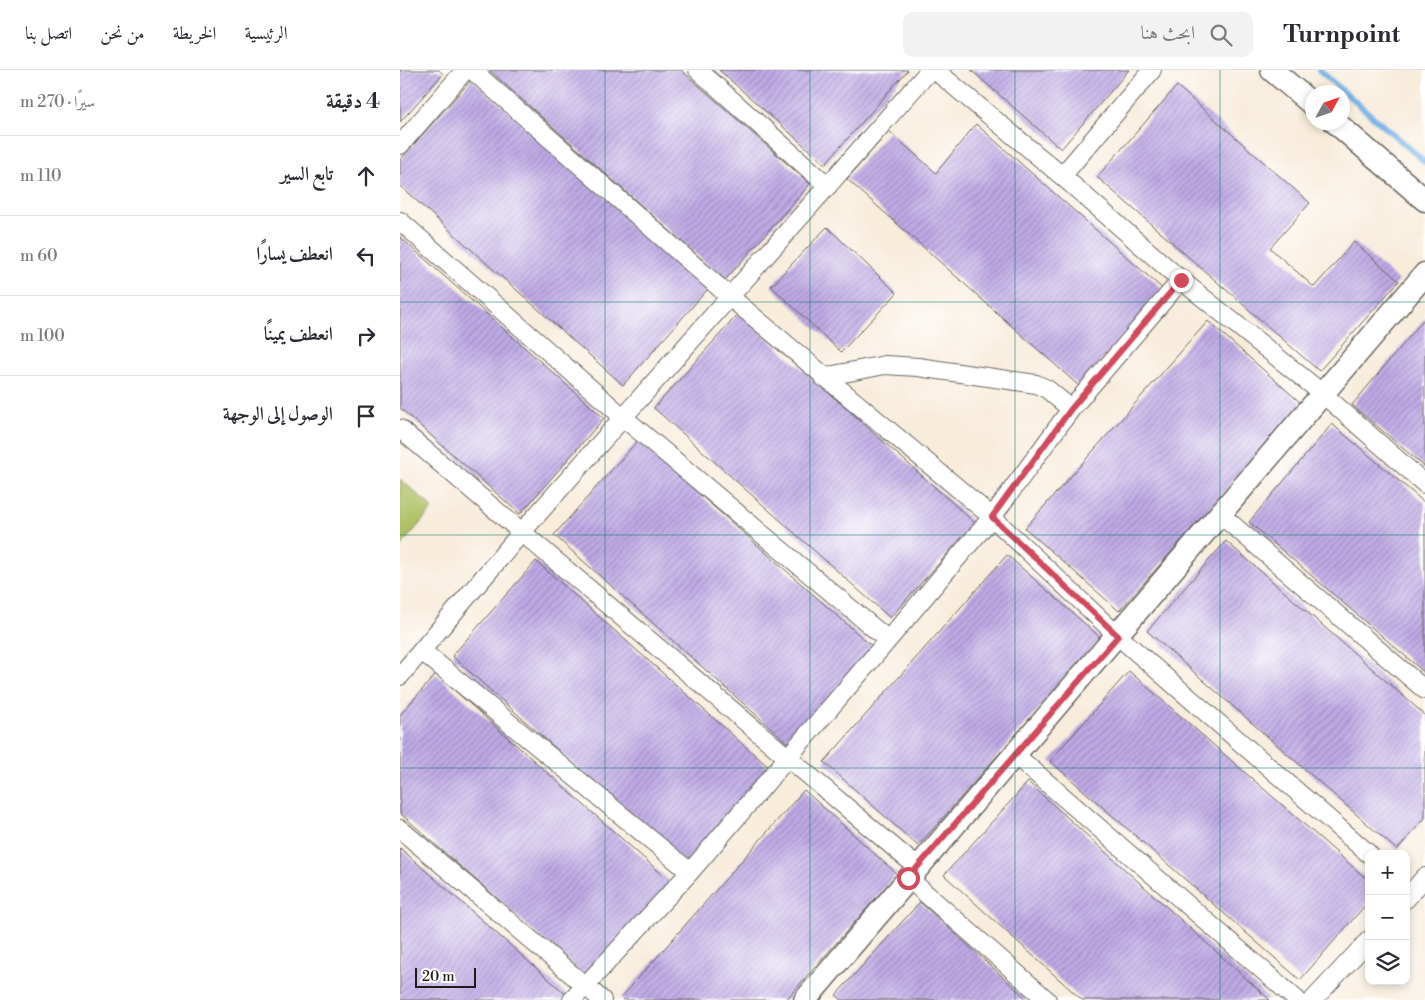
<!DOCTYPE html>
<html lang="ar">
<meta charset="utf-8">
<style>
:root{--surface:#fff;--page:#f2f2f3;--text:#2b2b33;--muted:#7c7c81;--line:#e1e1e2}
body{margin:0;font-family:"Libre Bodoni",Amiri,serif;background:var(--page);color:var(--text);direction:rtl}
.controls{position:absolute;right:15px;bottom:15px;display:grid;overflow:hidden;border-radius:10px;box-shadow:0 2px 8px #0003}
.controls button{width:45px;height:45px;display:grid;place-items:center;padding:0;border:0;border-bottom:1px solid var(--line);background:var(--surface);color:var(--text);font:25px sans-serif}
.compass{position:absolute;left:905px;top:15px;width:45px;height:45px;border-radius:50%;background:var(--surface);box-shadow:0 2px 8px #0003;rotate:50deg}
.scale{position:absolute;left:15px;bottom:12px;width:61px;box-sizing:border-box;padding-left:5px;border:2px solid #1c1c1c;border-top:0;font-size:14px;line-height:18px;white-space:nowrap;color:#1c1c1c;-webkit-text-stroke:4px #fff;paint-order:stroke}
.stop{position:absolute;width:15px;height:15px;margin:-11px;border:4px solid #d1495b;border-radius:50%;background:#fff}
.stop.end{background:#d1495b;border-color:#fff;box-shadow:0 1px 5px #0008}
.list{margin:0;padding:0;list-style:none}
h2{display:flex;justify-content:space-between;align-items:center;height:65px;margin:0;padding:0 20px;font-size:21px}
h2 small{font-size:16px;font-weight:400;color:var(--muted)}
.list li{display:grid;grid-template-columns:32px 1fr auto;gap:15px;align-items:center;box-sizing:border-box;height:80px;padding:0 20px;border-top:1px solid var(--line)}
.list b{display:block;font-size:19px;white-space:nowrap}
.list em{font-size:16px;font-style:normal;color:var(--muted)}
.icon{flex:none;width:28px;height:28px;fill:none;stroke:currentColor;stroke-width:2;stroke-linecap:round;stroke-linejoin:round}
.map{position:relative;flex:none;width:1025px;height:930px;overflow:hidden;direction:ltr}
header{display:flex;align-items:center;gap:30px;box-sizing:border-box;height:70px;padding:0 25px;background:var(--surface);border-bottom:1px solid var(--line)}
header strong{font-size:24px}
nav{display:flex;gap:28px;margin-inline-start:auto;font-size:18px}
.search{width:350px;height:45px;background:var(--page);display:flex;align-items:center;gap:12px;box-sizing:border-box;padding:0 18px;border-radius:10px;color:var(--muted);font-size:19px}
main{display:flex}
aside{flex:1;background:var(--surface)}
.map>svg:first-child{display:block}
.park{fill:#aec063;stroke:#656e40}
.lines{fill:none;stroke-linecap:round;stroke-linejoin:round}
.stream{stroke:#6faee2;stroke-width:6}
.building{fill:url(#building-hatch)}
.minor-casing{stroke:#69655f;stroke-width:20}
.tertiary-casing{stroke:#69655f;stroke-width:25}
.minor{stroke:#fff;stroke-width:18}
.tertiary{stroke:#fff;stroke-width:22}
.route{stroke:#d1495b;stroke-width:6}
.grid{fill:none;stroke:#0f766e;stroke-width:1;stroke-opacity:0.55}
</style>
<header>
<strong>Turnpoint</strong>
<div class="search"><svg class="icon" aria-label="search" viewBox="0 0 24 24"><circle cx="10" cy="10" r="6"/><path d="M15 15l6 6"/></svg>ابحث هنا</div>
<nav><a>الرئيسية</a><a>الخريطة</a><a>من نحن</a><a>اتصل بنا</a></nav>
</header>
<main>
<div class="map">
<svg width="1025" height="930" viewBox="0 0 1025 930">
<defs>
<pattern id="building-hatch" width="6" height="6" patternUnits="userSpaceOnUse" patternTransform="scale(1.25)"><rect width="6" height="6" fill="#bfaae6"/><path d="M-1 1l2-2M0 6l6-6M5 7l2-2" fill="none" stroke="#9a8aba"/></pattern>
</defs>
<rect width="100%" height="100%" fill="#fff"/>
<filter id="ink" filterUnits="userSpaceOnUse"><feTurbulence type="fractalNoise" baseFrequency=".02" numOctaves="2"/><feDisplacementMap in="SourceGraphic" scale="10" xChannelSelector="R" yChannelSelector="G"/><feConvolveMatrix kernelMatrix="1 2 1 2 8 2 1 2 1" color-interpolation-filters="sRGB"/></filter>
<filter id="wash" filterUnits="userSpaceOnUse"><feTurbulence type="fractalNoise" baseFrequency=".0096" numOctaves="4" result="noise"/><feDisplacementMap in="SourceGraphic" scale="20" xChannelSelector="R" yChannelSelector="G"/><feGaussianBlur stdDeviation="1.12" result="paint"/><feColorMatrix in="noise" values="0 0 0 0 0 0 0 0 0 0 0 0 0 0 0 0 0 1.4 0 .05"/><feComposite in="paint" operator="in"/></filter>
<g filter="url(#wash)">
<rect width="100%" height="100%" fill="#f8ecdb"/>
<path class="park" d="M0 409 33 438 0 477Z"/>
<g class="lines">
<path class="stream" d="M919 0 1025 92"/>
</g>
<g id="blocks">
<path class="building" d="M0 0H39L43 4 0 52Z
M89 0H281L410 114 325 210Z
M319 0H508L425 94Z
M571 0H729L661 79Z
M72 9 308 219 223 315 0 116V90Z
M777 16 910 133 870 178 914 217 954 172 999 211 919 301 697 107Z
M576 54 764 220 679 316 447 109 489 61 536 103Z
M427 157 497 223 441 282 371 216Z
M0 167 204 348 120 444 0 338Z
M339 243 575 453 490 548 254 338Z
M1025 248V397L952 335Z
M808 251 902 334 719 541 625 458Z
M932 354 1025 433V603L849 452Z
M238 370 475 579 390 675 154 465Z
M826 471 1025 645V748L997 780 747 561Z
M607 485 701 568 518 776 424 692Z
M136 491 372 700 288 796 52 586Z
M729 601 969 811V831L900 910 650 691Z
M36 604 273 814 188 909 0 743V645Z
M628 712 711 787 870 930H682L544 805Z
M404 720 497 804 386 930H223L221 928Z
M0 778 169 927 166 930H0Z
M520 832 604 908 628 930H442L436 925Z"/>
</g>
</g>
<g filter="url(#ink)">
<use href="#blocks" fill-opacity="0" stroke="#69655f" stroke-width="1"/>
<g class="lines">
<defs>
<path id="minor" d="M72 0 330 227 592 447 718 566 969 784
M298 0 428 116
M535 0 662 106 781 210 923 324 1025 414
M0 75 65 0
M662 106 752 0
M0 151 224 348 488 570
M423 307 485 295 518 297 636 314 647 319 671 339
M0 359 517 797
M821 445 1025 620
M22 581 290 802
M0 606 121 463 530 0
M614 684 897 930
M0 759 202 930
M508 808 647 930
M1006 829 1025 807
M172 930 290 802 488 570 592 447 671 339 781 210
M913 930 969 870"/>
<path id="tertiary" d="M872 0 912 34
M935 52 1025 130
M405 930 1025 204"/>
</defs>
<use href="#minor" class="minor-casing"/>
<use href="#tertiary" class="tertiary-casing"/>
<use href="#minor" class="minor"/>
<use href="#tertiary" class="tertiary"/>
</g>
</g>
<g class="lines" filter="url(#ink)">
<path class="route" d="M508 808 718 566 592 447 671 339 781 210"/>
</g>
<path class="grid" d="M205 0V930M410 0V930M615 0V930M820 0V930M0 232H1025M0 465H1025M0 698H1025"/>
</svg>
<div class="controls">
<button>+</button>
<button>−</button>
<button><svg class="icon" aria-label="layers" viewBox="0 0 24 24"><path d="M12 4l9 5-9 5-9-5zM3 14l9 5 9-5"/></svg></button>
</div>
<svg class="compass" viewBox="-18 -18 36 36"><path d="M0-13l5 13h-10z" fill="#e53935"/><path d="M0 13l5-13h-10z" fill="#7c7c81"/></svg>
<div class="scale">20 m</div>
<div class="stop" style="left:508px;top:808px"></div>
<div class="stop end" style="left:781px;top:210px"></div>
</div>
<aside>
<h2>4 دقيقة<small>سيرًا · 270 m</small></h2>
<ul class="list">
<li><svg class="icon" aria-label="ahead" viewBox="0 0 24 24"><path d="M12 20V5M6 11l6-6 6 6"/></svg><div><b>تابع السير</b></div><em>110 m</em></li>
<li><svg class="icon" aria-label="left" viewBox="0 0 24 24"><path d="M17 20v-9H6M10 6l-5 5 5 5"/></svg><div><b>انعطف يسارًا</b></div><em>60 m</em></li>
<li><svg class="icon" aria-label="right" viewBox="0 0 24 24"><path d="M7 20v-9h11M14 6l5 5-5 5"/></svg><div><b>انعطف يمينًا</b></div><em>100 m</em></li>
<li><svg class="icon" aria-label="arrive" viewBox="0 0 24 24"><path d="M6 21V4h12l-3 4 3 4H6"/></svg><div><b>الوصول إلى الوجهة</b></div></li>
</ul>
</aside>
</main>
